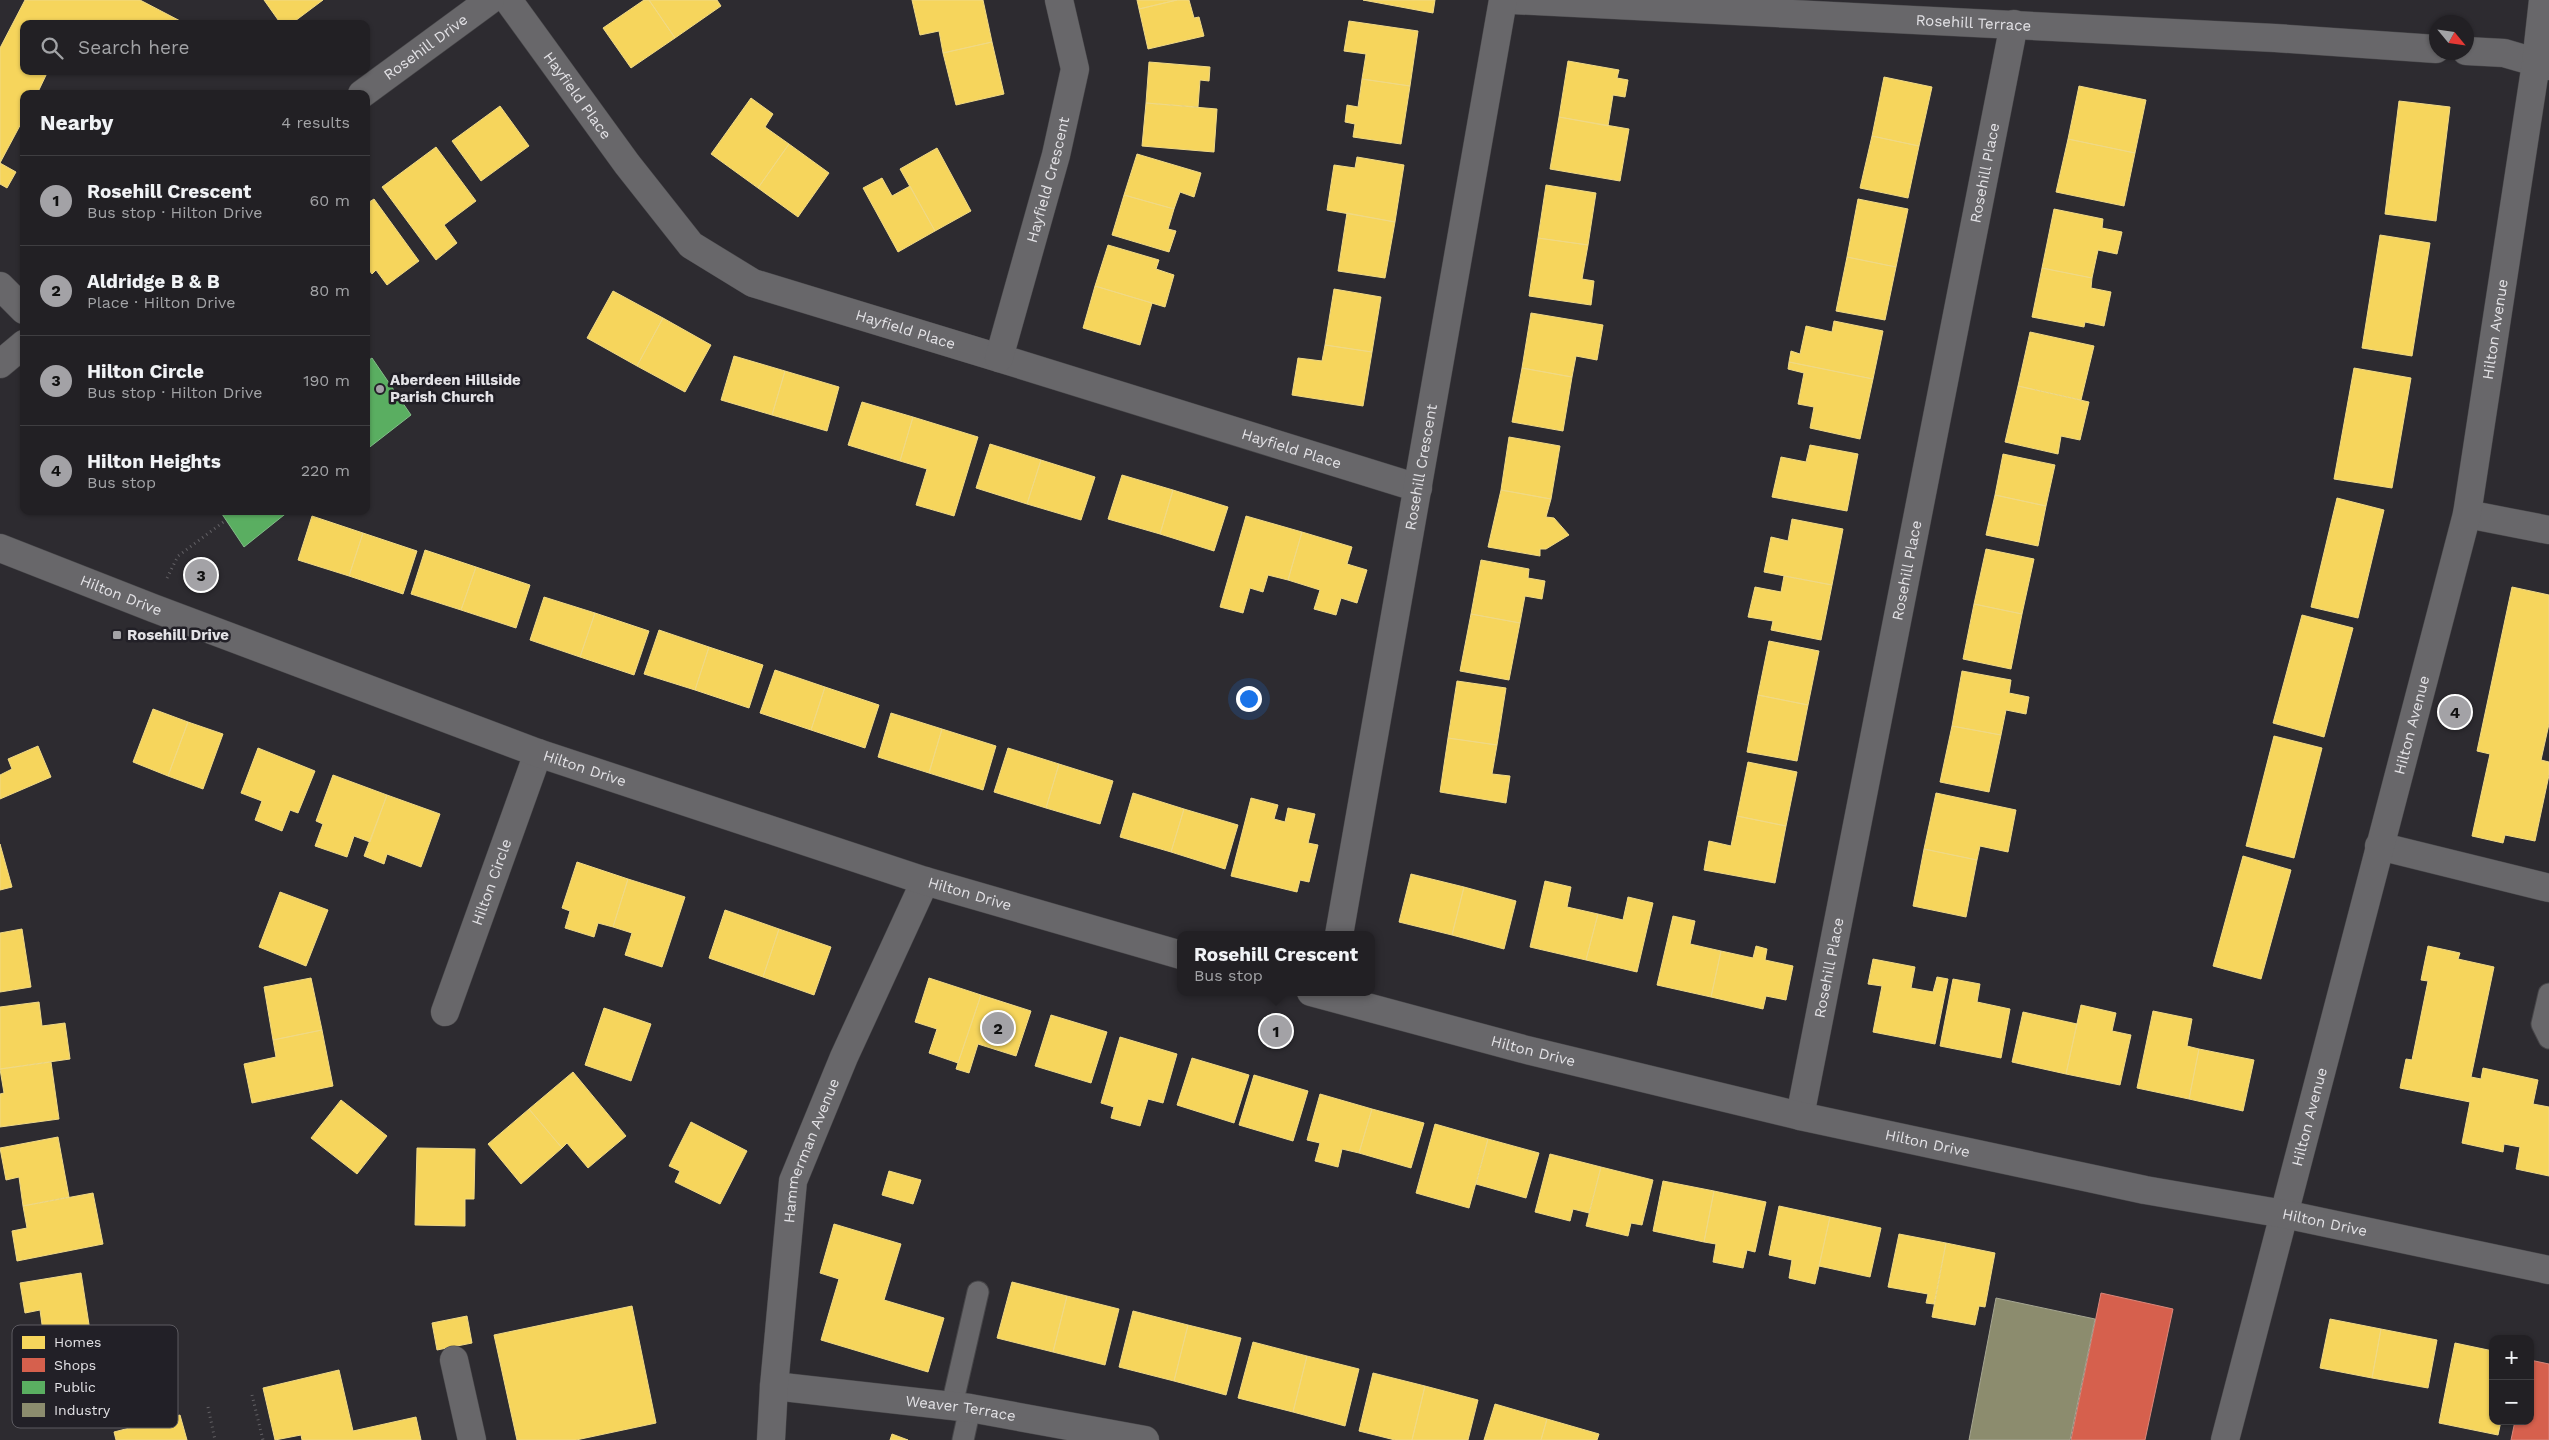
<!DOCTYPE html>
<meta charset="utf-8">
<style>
:root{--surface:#222024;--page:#2e2d31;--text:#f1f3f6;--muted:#a2a3a6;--line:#3f3e41;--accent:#a3a2a6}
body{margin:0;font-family:"Work Sans",sans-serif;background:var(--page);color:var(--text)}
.controls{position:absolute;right:15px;bottom:15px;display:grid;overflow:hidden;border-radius:10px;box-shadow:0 1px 4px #0004}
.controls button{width:45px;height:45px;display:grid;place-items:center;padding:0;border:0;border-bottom:1px solid var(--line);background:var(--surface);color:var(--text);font:25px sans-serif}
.compass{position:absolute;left:2429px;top:15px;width:45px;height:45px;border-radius:50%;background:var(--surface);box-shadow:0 1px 4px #0004;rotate:119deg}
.you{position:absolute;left:1248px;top:698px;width:18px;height:18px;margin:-12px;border:4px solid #fff;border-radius:50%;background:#1a73e8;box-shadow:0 0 0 8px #1a73e833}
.badge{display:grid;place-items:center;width:32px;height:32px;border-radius:50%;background:var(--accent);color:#111;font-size:16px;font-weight:700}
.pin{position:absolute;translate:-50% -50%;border:2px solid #fff;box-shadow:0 1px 5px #0006}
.popup{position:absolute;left:1177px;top:931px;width:198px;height:65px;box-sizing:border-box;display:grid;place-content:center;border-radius:10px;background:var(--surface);filter:drop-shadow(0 1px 4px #0005);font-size:16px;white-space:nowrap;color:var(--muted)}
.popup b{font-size:19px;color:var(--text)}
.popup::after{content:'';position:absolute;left:50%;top:100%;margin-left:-10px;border:10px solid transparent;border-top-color:var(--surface)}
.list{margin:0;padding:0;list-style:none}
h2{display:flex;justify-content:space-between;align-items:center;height:65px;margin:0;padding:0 20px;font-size:21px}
h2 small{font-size:16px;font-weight:400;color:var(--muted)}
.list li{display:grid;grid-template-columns:32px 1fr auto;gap:15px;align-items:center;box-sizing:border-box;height:90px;padding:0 20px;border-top:1px solid var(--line)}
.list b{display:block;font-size:19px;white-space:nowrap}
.list p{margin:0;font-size:16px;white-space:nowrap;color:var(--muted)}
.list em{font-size:16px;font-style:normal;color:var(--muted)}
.icon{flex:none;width:28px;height:28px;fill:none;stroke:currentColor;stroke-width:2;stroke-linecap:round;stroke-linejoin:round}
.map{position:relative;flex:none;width:2549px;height:1440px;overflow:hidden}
.search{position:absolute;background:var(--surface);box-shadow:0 1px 4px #0004;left:20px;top:20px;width:350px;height:55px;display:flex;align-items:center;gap:12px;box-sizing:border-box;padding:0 18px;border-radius:10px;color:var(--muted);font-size:19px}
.panel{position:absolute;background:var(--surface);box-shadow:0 1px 4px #0004;left:20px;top:90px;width:350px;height:425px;border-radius:10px}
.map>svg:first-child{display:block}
.homes{fill:#f6d55c;stroke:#f0d985}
.shops{fill:#d6604d;stroke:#da877b}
.public{fill:#5aae61;stroke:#83be89}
.industry{fill:#8c8c6e;stroke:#a6a692}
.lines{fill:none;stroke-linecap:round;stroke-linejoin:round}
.lane-casing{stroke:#474649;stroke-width:23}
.street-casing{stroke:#474649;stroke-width:29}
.secondary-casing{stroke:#474649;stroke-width:29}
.path{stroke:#636165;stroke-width:3;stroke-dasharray:1 4;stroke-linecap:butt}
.lane{stroke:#68676a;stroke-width:21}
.street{stroke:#68676a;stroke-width:28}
.secondary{stroke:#68676a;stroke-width:28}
.poi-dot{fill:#a3a2a6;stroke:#222027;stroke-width:2}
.labels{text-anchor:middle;stroke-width:5;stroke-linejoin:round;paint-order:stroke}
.street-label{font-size:15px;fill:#e3e2e6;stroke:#222027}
.poi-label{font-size:15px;font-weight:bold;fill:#e3e2e6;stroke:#222027;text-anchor:start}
.key{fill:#222027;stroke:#5c5a60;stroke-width:1}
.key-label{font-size:14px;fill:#e3e2e6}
</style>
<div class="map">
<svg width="2549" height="1440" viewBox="0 0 2549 1440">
<rect width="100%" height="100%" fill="#2d2b30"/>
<path class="homes" d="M25 0H140L186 24H24V71H48L37 94H24V118L0 163 16 172 7 188 0 184V48Z
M264 0H323L291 24H281Z
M644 0H649L675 38 631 68 603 28Z
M649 0H717L721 6 675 38Z
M912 0H983L992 42 943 53 939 31 920 35Z
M1137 0H1177L1139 9Z
M1177 0H1189L1194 18 1199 17 1204 36 1148 49 1139 9Z
M1363 0H1435L1433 13Z
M1349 21 1418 31 1410 86 1362 79 1366 54 1344 51Z
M992 42 1004 94 956 105 943 53Z
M1568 61 1619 70 1617 78 1628 80 1625 97 1613 95 1608 126 1559 117Z
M1149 62 1210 67 1209 81 1200 80 1198 107 1146 103Z
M1884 77 1932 87 1919 146 1872 136Z
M1362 79 1410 86 1401 144 1353 137 1355 124 1345 122 1347 105 1358 107Z
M2079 86 2146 100 2135 153 2068 139Z
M751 98 773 114 765 127 789 144 758 188 711 154Z
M2399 101 2450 107 2436 221 2385 214Z
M1146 103 1217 109 1214 152 1142 146Z
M500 106 529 146 481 181 452 141Z
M1559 117 1629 129 1620 181 1550 169Z
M1872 136 1919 146 1908 198 1860 188Z
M2068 139 2135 153 2124 206 2056 192Z
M789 144 829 173 798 217 758 188Z
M436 147 476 201 444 225 457 243 436 260 382 187Z
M937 148 971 211 935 231 900 169Z
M1137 154 1201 173 1194 197 1180 192 1174 209 1124 195Z
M1357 157 1404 165 1395 222 1327 210 1334 165 1355 168Z
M882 178 892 196 910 186 935 231 898 252 863 188Z
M1546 185 1596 193 1588 245 1538 238Z
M1124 195 1174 209 1168 229 1176 231 1169 252 1112 235Z
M374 199 419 261 387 285 376 270 372 274 366 266V204Z
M1858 199 1908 209 1896 267 1847 257Z
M2054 209 2103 219 2102 228 2122 232 2117 254 2098 250 2092 278 2042 268Z
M1347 213 1395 222 1385 278 1338 271Z
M2380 235 2430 243 2412 356 2362 348Z
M1538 238 1588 245 1582 279 1594 281 1591 305 1529 296Z
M1108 245 1159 260 1156 269 1174 275 1165 307 1095 286Z
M1847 257 1896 267 1885 320 1836 311Z
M2042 268 2092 278 2091 288 2111 292 2104 326 2085 322 2084 327 2032 317Z
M1095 286 1152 303 1140 345 1083 328Z
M1334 289 1381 297 1372 352 1325 345Z
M613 291 663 318 637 366 587 338Z
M1531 313 1603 325 1597 360 1576 356 1572 377 1522 368Z
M663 318 711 345 685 392 637 366Z
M1834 321 1883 331 1873 379 1789 362 1791 351 1800 354 1806 326 1832 332Z
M2030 332 2094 346 2081 400 2018 386Z
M1325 345 1372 352 1363 406 1292 395 1298 358 1322 361Z
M734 356 785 371 772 415 721 400Z
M1789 362 1873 379 1860 439 1810 428 1814 407 1798 404 1804 373 1788 369Z
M1522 368 1572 377 1563 431 1512 422Z
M2354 368 2411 378 2392 488 2334 479Z
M785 371 839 387 827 431 772 415Z
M2018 386 2089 402 2080 440 2061 436 2058 454 2005 442Z
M862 402 913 417 900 461 848 445Z
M913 417 978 437 954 516 916 505 927 469 900 461Z
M1509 437 1560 446 1551 499 1501 490Z
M990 444 1041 460 1027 504 976 488Z
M1810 445 1858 454 1847 511 1772 497 1781 457 1806 462Z
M2003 454 2055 465 2046 506 1995 495Z
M1041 460 1095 477 1081 520 1027 504Z
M1122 475 1173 490 1160 534 1108 519Z
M1173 490 1228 507 1214 551 1160 534Z
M1501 490 1551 499 1546 517 1554 518 1569 535 1546 549H1540V556L1488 547Z
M1995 495 2046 506 2038 546 1986 535Z
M2337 498 2384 510 2358 618 2311 607Z
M312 516 363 533 349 576 298 560Z
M1246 516 1302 532 1288 580 1268 575 1263 592 1250 588 1243 613 1220 607Z
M1792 519 1843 529 1832 585 1764 572 1771 537 1788 541Z
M1302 532 1352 547 1347 564 1367 570 1357 603 1341 598 1336 615 1314 609 1320 590 1288 580Z
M363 533 417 551 403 594 349 576Z
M1986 549 2034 559 2022 614 1974 604Z
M425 550 476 567 461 610 411 594Z
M1481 560 1529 569 1528 578 1545 581 1542 599 1525 596 1520 623 1471 614Z
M476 567 530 585 516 628 461 610Z
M1784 576 1832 585 1821 640 1771 630 1773 621 1748 617 1755 587 1781 592Z
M2512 587 2549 595V724L2541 760 2549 762V775L2535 841 2505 835 2503 843 2472 836 2490 754 2477 751Z
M544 597 595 613 580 657 530 640Z
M1974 604 2022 614 2011 669 1963 659Z
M595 613 649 631 634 675 580 657Z
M1471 614 1520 623 1509 680 1460 671Z
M2302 615 2353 628 2324 737 2273 723Z
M659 630 709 647 695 690 644 674Z
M1769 641 1819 651 1808 705 1758 695Z
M709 647 763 665 749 708 695 690Z
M775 670 825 687 811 730 760 713Z
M1962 671 2011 680 2009 693 2029 697 2026 714 2006 710 2001 735 1952 726Z
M1457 681 1506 688 1497 745 1448 738Z
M825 687 879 705 865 748 811 730Z
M1758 695 1808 705 1797 761 1747 752Z
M153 709 188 722 168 776 133 762Z
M891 713 942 729 929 773 878 757Z
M188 722 223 734 203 789 168 776Z
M1952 726 2001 735 1989 792 1940 782Z
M942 729 996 746 983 790 929 773Z
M2274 736 2322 748 2294 858 2246 846Z
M1448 738 1497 745 1492 774 1510 776 1506 803 1440 792Z
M38 746 51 777 0 799V775L12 769 8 759Z
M258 748 315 771 298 813 290 810 282 831 255 820 262 801 241 793Z
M1008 748 1059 764 1046 808 994 792Z
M1748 762 1797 772 1786 826 1737 816Z
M1059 764 1113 781 1100 824 1046 808Z
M333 775 387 795 370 842 354 836 347 857 315 846 323 824 316 821Z
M1133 793 1184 809 1171 852 1120 837Z
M1936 793 2016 810 2008 852 1980 846 1977 860 1924 849Z
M387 795 440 814 421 867 387 854 384 864 364 856Z
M1251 798 1278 805 1274 819 1285 822 1288 808 1315 814 1308 843 1318 845 1309 882 1300 880 1297 892 1231 876Z
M1184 809 1238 825 1225 869 1171 852Z
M1737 816 1786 826 1775 883 1704 870 1709 841 1731 846Z
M0 844 12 887 0 890Z
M1924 849 1977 860 1966 917 1913 906Z
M2243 856 2291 870 2261 979 2213 966Z
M577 862 628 879 613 927 598 923 594 937 565 928 570 911 562 908Z
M1411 874 1464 887 1452 935 1399 922Z
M628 879 685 897 662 967 625 955 632 933 613 927Z
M1545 881 1571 887 1567 907 1598 914 1586 960 1530 947Z
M1464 887 1516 901 1504 949 1452 935Z
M280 892 328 910 306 966 259 947Z
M1628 897 1653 903 1637 972 1586 960 1598 914 1623 920Z
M725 910 779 929 763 977 709 958Z
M1673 916 1695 921 1690 944 1721 951 1711 997 1657 985Z
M22 929 31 987 0 992V933Z
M779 929 831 947 814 995 763 977Z
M1756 946 1767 949 1765 960 1793 966 1786 1000 1766 996 1763 1009 1711 997 1721 951 1753 958Z
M2428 946 2460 953 2458 959 2494 967 2471 1077 2481 1079 2483 1068 2538 1080 2533 1104 2549 1107V1176L2516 1169 2520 1147 2504 1144 2503 1152 2462 1143 2470 1102 2400 1088 2406 1059 2412 1060 2428 981 2421 980Z
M1873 959 1915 967 1911 988 1933 992 1937 977 1948 979 1935 1044 1873 1032 1882 986 1868 984Z
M311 978 322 1030 273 1040 264 987Z
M929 978 981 995 958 1063 929 1053 937 1029 915 1022Z
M1953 979 1980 984 1977 1002 2010 1009 2001 1058 1940 1046Z
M981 995 1031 1011 1016 1056 978 1044 969 1073 956 1069Z
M39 1002 42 1026 65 1023 70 1059 0 1069V1007Z
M2081 1005 2116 1013 2112 1031 2131 1035 2120 1085 2066 1074Z
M604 1008 651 1024 631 1081 585 1065Z
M2153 1011 2192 1019 2187 1046 2199 1049 2189 1099 2137 1088Z
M2023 1012 2077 1024 2066 1074 2012 1062Z
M1051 1015 1107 1032 1091 1083 1035 1066Z
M322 1030 333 1086 252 1103 244 1064 276 1057 273 1040Z
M1120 1037 1177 1054 1163 1103 1148 1099 1140 1126 1111 1118 1114 1107 1101 1103Z
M2199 1049 2254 1060 2243 1111 2189 1099Z
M1192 1058 1249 1075 1234 1123 1177 1105Z
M51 1062 59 1119 0 1127V1094L4 1093 0 1069Z
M573 1072 626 1136 588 1168 567 1143 562 1148 529 1109Z
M1254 1075 1308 1091 1293 1141 1239 1125Z
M1320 1094 1372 1109 1359 1153 1342 1149 1338 1167 1315 1161 1320 1143 1307 1140Z
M341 1100 387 1136 357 1174 311 1138Z
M529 1109 562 1148 521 1184 488 1144Z
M1372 1109 1424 1123 1411 1168 1359 1153Z
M691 1122 747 1151 720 1204 675 1182 680 1171 669 1166Z
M1435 1124 1488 1139 1469 1208 1416 1193Z
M58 1137 69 1197 23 1206 19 1177 6 1180 0 1148Z
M1488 1139 1539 1153 1526 1198 1476 1184Z
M417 1148 475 1149 474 1199H465V1226L415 1225Z
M1550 1154 1601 1167 1589 1213 1573 1209 1570 1221 1535 1212Z
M1601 1167 1653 1180 1642 1225 1631 1223 1628 1236 1586 1226Z
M889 1171 921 1180 913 1204 882 1195Z
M1663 1181 1714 1191 1704 1242 1653 1231Z
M1714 1191 1766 1202 1755 1252 1747 1250 1743 1268 1713 1262 1716 1244 1704 1242Z
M93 1193 103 1244 17 1261 12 1231 27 1228 23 1206Z
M1779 1206 1830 1217 1815 1284 1789 1278 1792 1260 1769 1255Z
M1830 1217 1881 1228 1870 1277 1819 1266Z
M834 1224 901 1244 884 1300 944 1318 928 1372 821 1340 839 1279 820 1273Z
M1899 1234 1946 1243 1934 1304 1926 1303 1928 1294 1888 1287Z
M1946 1243 1995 1253 1985 1307 1979 1306 1975 1325 1932 1317Z
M81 1273 90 1331 44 1339 40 1310 25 1313 20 1283Z
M1012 1282 1067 1296 1053 1352 997 1338Z
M1067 1296 1119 1309 1105 1365 1053 1352Z
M632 1306 656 1423 576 1440H517L494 1335Z
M1133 1311 1188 1325 1174 1381 1119 1367Z
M467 1316 472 1343 437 1350 432 1323Z
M2330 1319 2381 1329 2372 1378 2320 1368Z
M1188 1325 1241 1338 1226 1395 1174 1381Z
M2381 1329 2437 1340 2428 1388 2372 1378Z
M90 1331 99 1385 39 1395 34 1364 48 1361 44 1339Z
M1253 1342 1307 1356 1293 1412 1238 1398Z
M2455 1343 2493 1351V1421H2501L2498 1435 2439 1423Z
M1307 1356 1359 1369 1345 1426 1293 1412Z
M339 1370 353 1431 416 1417 421 1440H302L301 1435 275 1440 263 1388Z
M1373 1373 1425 1386 1412 1440H1395L1359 1431Z
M1425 1386 1478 1400 1468 1440H1412Z
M1495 1404 1547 1419 1541 1440H1484Z
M180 1415 187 1440H116L114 1432Z
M1547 1419 1599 1434 1597 1440H1541Z
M892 1434 908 1440H890Z"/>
<path class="shops" d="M2101 1293 2173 1309 2145 1440H2071Z
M2530 1360 2549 1364V1440H2511L2515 1421H2530Z"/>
<path class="public" d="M372 358 411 415 366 450V362Z
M220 511H289L244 547Z"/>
<path class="industry" d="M1996 1298 2095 1319 2070 1440H1969Z"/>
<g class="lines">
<defs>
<path id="lane" d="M2549 994 2542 1024 2549 1038
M952 1405 978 1292
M963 1440 970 1408"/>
<g id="street">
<path id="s1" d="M508 0 627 164 691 245 753 283 999 358 1418 488"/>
<path id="s2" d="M1512 0 2275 38 2436 49"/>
<path d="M2466 51 2504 53 2549 66"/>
<path d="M0 286 24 310"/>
<path id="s3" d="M999 358 1056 155 1075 69 1059 0"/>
<path d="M2467 514 2549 530"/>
<path d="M2379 846 2549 888"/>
<path id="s4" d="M1339 935 1503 0"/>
<path id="s5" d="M445 1012 538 753"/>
<path id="s6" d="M1800 1116 2014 24"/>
<path d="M454 1360 472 1440"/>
<path id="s7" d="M774 1386 970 1408 1145 1440"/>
<path id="s8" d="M771 1440 774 1386 793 1181 844 1057 925 881"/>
<path id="s9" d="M2225 1440 2467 514 2536 63 2543 0"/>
</g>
<g id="secondary">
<path id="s10" d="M362 94 490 0"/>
<path d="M0 364 24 344"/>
<path id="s11" d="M0 548 153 608 538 753 925 881 1181 955"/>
<path id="s12" d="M1311 992 1523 1049 1800 1116 2145 1190 2284 1214 2549 1270"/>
</g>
</defs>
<use href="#lane" class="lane-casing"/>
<use href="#street" class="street-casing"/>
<use href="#secondary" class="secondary-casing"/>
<path class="path" d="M167 578 178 556 226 520
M252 1395 263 1440
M208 1407 215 1440"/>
<use href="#lane" class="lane"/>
<use href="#street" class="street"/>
<use href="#secondary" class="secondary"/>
</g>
<g class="poi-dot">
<circle cx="380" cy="389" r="5"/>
<rect x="112" y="630" width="10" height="10" rx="2.5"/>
</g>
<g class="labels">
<g class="street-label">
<text dy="5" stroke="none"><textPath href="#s2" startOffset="462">Rosehill Terrace</textPath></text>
<text dy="5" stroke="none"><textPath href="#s10" startOffset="79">Rosehill Drive</textPath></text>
<text dy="5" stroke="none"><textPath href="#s1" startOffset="118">Hayfield Place</textPath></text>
<text dy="5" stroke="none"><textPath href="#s6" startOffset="961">Rosehill Place</textPath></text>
<text dy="5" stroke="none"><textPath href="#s3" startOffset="185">Hayfield Crescent</textPath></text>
<text dy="5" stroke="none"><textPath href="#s1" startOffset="538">Hayfield Place</textPath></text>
<text dy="5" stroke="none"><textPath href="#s9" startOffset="1144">Hilton Avenue</textPath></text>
<text dy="5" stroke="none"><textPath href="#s1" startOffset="942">Hayfield Place</textPath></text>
<text dy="5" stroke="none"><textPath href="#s4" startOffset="475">Rosehill Crescent</textPath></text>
<text dy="5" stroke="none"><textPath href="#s6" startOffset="556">Rosehill Place</textPath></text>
<text dy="5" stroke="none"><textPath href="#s11" startOffset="130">Hilton Drive</textPath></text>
<text dy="5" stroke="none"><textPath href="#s9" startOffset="739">Hilton Avenue</textPath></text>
<text dy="5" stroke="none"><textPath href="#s11" startOffset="625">Hilton Drive</textPath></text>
<text dy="5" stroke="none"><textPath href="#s5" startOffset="138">Hilton Circle</textPath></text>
<text dy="5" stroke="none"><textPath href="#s11" startOffset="1030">Hilton Drive</textPath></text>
<text dy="5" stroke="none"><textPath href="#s6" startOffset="151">Rosehill Place</textPath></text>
<text dy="5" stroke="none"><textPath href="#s12" startOffset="230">Hilton Drive</textPath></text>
<text dy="5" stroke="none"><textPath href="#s9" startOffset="334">Hilton Avenue</textPath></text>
<text dy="5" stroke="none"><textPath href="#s12" startOffset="635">Hilton Drive</textPath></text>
<text dy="5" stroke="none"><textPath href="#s8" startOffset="294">Hammerman Avenue</textPath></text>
<text dy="5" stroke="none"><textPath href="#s12" startOffset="1040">Hilton Drive</textPath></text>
<text dy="5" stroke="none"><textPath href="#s7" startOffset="188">Weaver Terrace</textPath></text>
</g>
<g class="poi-label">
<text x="390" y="385">Aberdeen Hillside<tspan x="390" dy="17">Parish Church</tspan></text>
<text x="127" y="640">Rosehill Drive</text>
</g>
</g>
<rect x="12" y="1325" width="166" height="103" rx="8" class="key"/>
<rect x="22" y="1336" width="23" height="13" fill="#f6d55c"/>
<rect x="22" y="1358" width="23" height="14" fill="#d6604d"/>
<rect x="22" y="1381" width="23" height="13" fill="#5aae61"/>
<rect x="22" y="1403" width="23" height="14" fill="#8c8c6e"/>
<g class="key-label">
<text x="54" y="1347">Homes</text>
<text x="54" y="1370">Shops</text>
<text x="54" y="1392">Public</text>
<text x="54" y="1415">Industry</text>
</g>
</svg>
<div class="controls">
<button>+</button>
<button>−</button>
</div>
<svg class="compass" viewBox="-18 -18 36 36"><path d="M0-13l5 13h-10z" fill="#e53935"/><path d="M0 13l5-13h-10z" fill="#a2a3a6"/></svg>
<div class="you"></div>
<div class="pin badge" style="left:1276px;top:1031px">1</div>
<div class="popup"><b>Rosehill Crescent</b>Bus stop</div>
<div class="pin badge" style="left:998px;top:1028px">2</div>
<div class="pin badge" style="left:201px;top:575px">3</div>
<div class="pin badge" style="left:2455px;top:712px">4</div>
<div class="search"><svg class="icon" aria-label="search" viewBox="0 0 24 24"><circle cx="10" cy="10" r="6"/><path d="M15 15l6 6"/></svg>Search here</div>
<section class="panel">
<h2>Nearby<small>4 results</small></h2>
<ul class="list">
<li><span class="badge">1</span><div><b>Rosehill Crescent</b><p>Bus stop · Hilton Drive</p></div><em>60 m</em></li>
<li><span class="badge">2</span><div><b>Aldridge B &amp; B</b><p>Place · Hilton Drive</p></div><em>80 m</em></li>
<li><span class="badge">3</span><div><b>Hilton Circle</b><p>Bus stop · Hilton Drive</p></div><em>190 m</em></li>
<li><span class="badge">4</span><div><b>Hilton Heights</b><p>Bus stop</p></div><em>220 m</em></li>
</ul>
</section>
</div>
